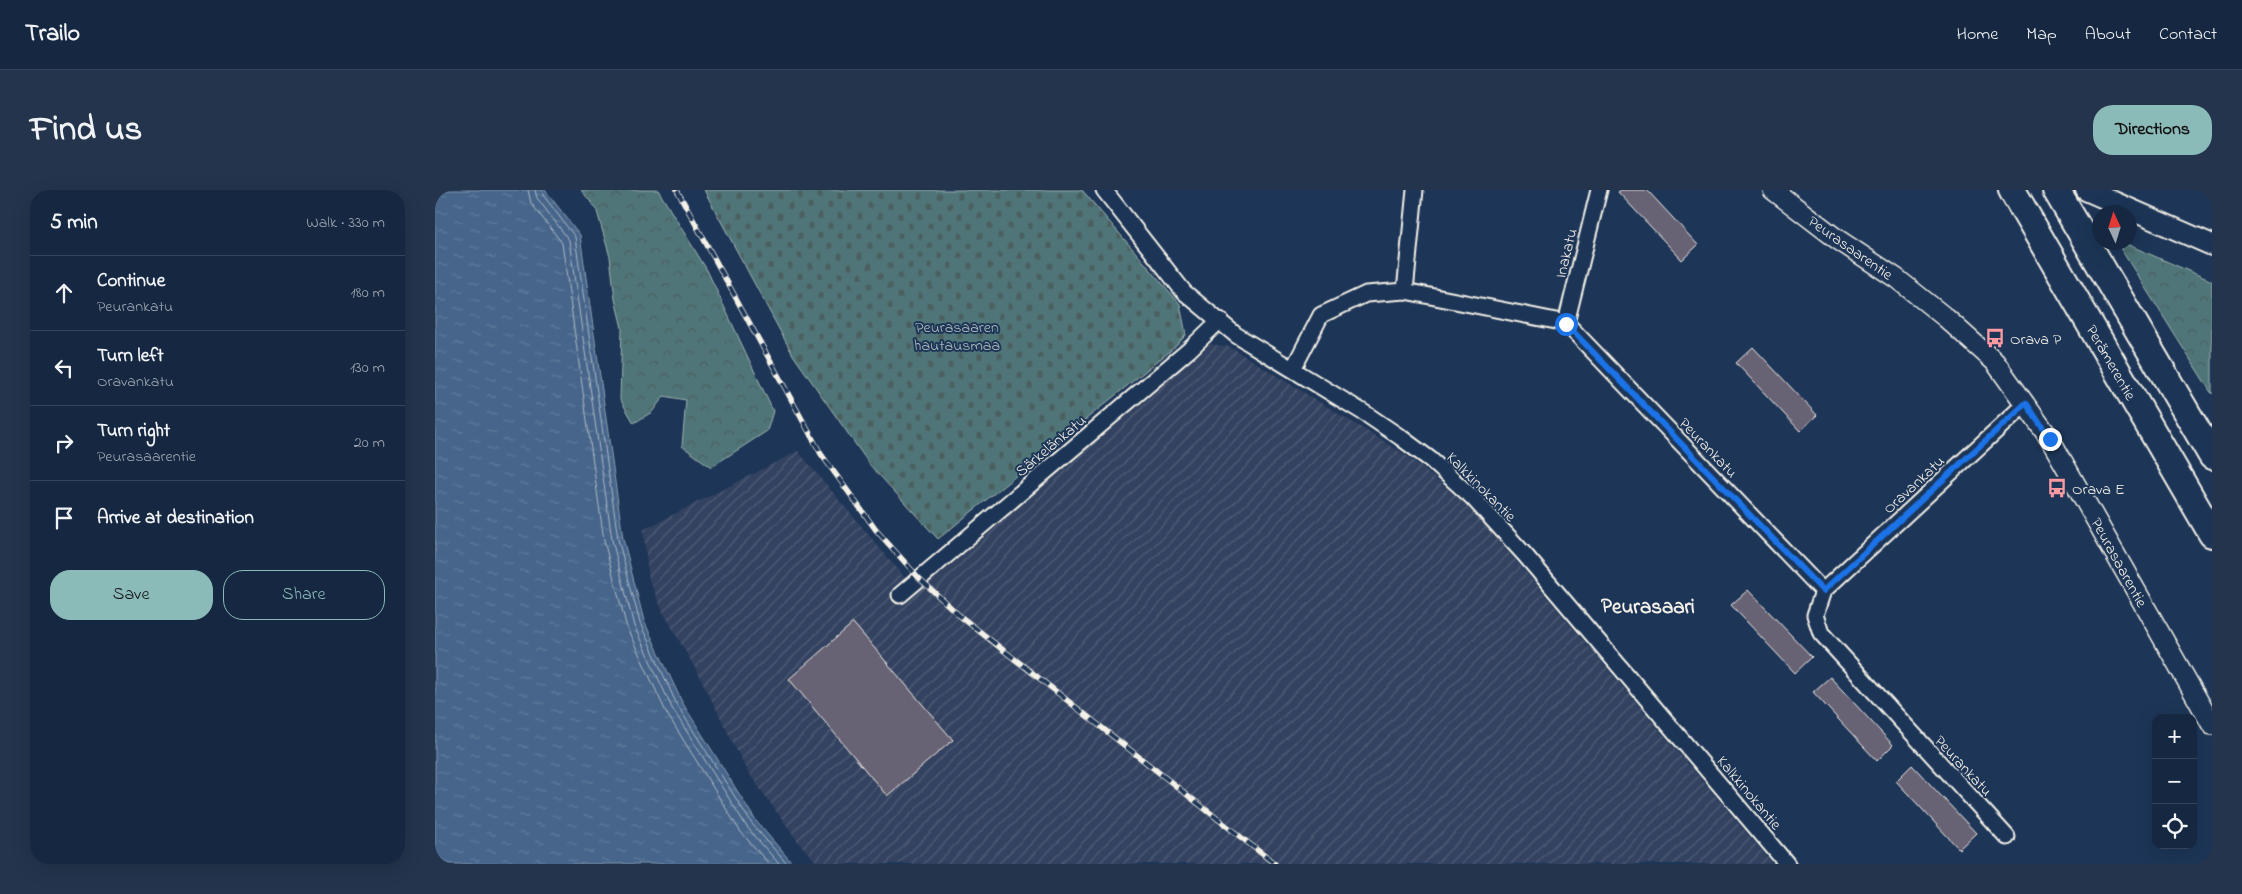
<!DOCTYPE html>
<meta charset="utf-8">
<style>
:root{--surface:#162841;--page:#23344c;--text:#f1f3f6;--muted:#9ea6b1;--line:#35445a;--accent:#8bbbb9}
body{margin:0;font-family:"Indie Flower",sans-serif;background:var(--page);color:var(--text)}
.controls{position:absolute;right:15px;bottom:15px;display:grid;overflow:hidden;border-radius:10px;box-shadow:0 5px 20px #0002}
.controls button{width:45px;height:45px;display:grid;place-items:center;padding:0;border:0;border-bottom:1px solid var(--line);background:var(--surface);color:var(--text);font:25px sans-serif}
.compass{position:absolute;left:1657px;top:15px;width:45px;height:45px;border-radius:50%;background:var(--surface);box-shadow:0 5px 20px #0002;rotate:356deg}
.stop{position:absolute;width:15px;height:15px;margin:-11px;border:4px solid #1a73e8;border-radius:50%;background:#fff}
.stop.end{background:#1a73e8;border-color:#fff;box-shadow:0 1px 5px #0008}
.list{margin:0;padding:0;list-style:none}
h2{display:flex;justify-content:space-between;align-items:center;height:65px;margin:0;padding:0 20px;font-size:21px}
h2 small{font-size:16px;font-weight:400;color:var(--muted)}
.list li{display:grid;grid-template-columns:32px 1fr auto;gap:15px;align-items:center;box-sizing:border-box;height:75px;padding:0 20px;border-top:1px solid var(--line)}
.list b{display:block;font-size:19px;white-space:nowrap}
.list p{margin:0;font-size:16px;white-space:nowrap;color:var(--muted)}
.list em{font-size:16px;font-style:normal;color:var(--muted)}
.actions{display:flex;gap:10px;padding:15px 20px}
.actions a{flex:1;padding:11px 0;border:1px solid var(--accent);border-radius:20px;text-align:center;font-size:18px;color:var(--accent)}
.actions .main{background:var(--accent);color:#111}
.icon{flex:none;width:28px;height:28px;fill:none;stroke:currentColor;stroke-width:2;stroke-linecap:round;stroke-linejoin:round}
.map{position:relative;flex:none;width:1777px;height:674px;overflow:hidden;border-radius:20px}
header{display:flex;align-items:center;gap:30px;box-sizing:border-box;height:70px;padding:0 25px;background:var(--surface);border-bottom:1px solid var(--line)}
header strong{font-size:24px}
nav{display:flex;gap:28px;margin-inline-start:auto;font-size:18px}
.intro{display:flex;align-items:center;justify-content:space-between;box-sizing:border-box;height:120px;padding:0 30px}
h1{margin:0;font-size:35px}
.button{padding:12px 22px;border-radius:20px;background:var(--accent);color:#111;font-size:18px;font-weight:700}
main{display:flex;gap:30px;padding:0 30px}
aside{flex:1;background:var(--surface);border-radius:20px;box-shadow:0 5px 20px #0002}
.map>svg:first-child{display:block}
.industrial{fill:url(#industrial-furrows)}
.forest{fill:url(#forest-crowns);stroke:#a2b3b0}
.cemetery{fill:url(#cemetery-stones);stroke:#a2b3b0}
.water{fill:url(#water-ripples);stroke:#8c9db0}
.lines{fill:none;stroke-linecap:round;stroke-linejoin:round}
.shore{stroke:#aeb9c3;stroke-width:1}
.building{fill:#676275;stroke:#f4f1e8}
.minor-casing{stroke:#f4f1e8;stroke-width:19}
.tertiary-casing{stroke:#f4f1e8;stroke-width:22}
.secondary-casing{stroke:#f4f1e8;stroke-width:24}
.motorway-casing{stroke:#f4f1e8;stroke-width:30}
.minor{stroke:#1d3557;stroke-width:15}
.tertiary{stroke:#1d3557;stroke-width:19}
.secondary{stroke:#1d3557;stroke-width:20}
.motorway{stroke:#1d3557;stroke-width:26}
.rail-casing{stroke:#f4f1e8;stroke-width:5.5}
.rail{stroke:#1d3557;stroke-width:4;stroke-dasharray:11;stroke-linecap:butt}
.route{stroke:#1a73e8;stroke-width:6}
.labels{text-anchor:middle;stroke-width:4;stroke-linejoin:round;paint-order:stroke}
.street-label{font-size:16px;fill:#f4f1e8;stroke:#1d3557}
.park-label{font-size:16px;fill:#b2bfbb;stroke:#1d3557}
.poi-label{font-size:16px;fill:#f4f1e8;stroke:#1d3557;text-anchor:start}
.district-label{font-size:21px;font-weight:bold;fill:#f4f1e8;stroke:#1d3557}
</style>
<header>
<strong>Trailo</strong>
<nav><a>Home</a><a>Map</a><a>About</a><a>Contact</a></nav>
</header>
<div class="intro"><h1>Find us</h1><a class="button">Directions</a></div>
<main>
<aside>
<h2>5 min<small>Walk · 330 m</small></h2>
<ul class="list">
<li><svg class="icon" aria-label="ahead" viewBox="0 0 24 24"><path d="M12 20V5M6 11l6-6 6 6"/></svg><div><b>Continue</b><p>Peurankatu</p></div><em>180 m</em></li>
<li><svg class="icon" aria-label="left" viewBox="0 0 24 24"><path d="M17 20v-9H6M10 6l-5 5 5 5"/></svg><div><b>Turn left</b><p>Oravankatu</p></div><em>130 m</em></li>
<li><svg class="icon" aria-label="right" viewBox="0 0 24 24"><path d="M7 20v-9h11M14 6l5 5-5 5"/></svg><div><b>Turn right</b><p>Peurasaarentie</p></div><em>20 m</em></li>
<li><svg class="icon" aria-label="arrive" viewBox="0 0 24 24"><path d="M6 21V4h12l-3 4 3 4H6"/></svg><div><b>Arrive at destination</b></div></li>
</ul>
<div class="actions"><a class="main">Save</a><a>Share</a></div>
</aside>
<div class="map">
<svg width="1777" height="674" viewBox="0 0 1777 674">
<defs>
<pattern id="industrial-furrows" width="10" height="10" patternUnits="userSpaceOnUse" patternTransform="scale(1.25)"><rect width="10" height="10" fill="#334260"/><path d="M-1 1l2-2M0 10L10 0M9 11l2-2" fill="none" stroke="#515e77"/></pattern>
<pattern id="forest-crowns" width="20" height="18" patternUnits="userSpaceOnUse" patternTransform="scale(1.25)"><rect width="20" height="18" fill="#507578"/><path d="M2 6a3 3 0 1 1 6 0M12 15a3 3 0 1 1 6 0" fill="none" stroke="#4c5e5f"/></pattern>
<pattern id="cemetery-stones" width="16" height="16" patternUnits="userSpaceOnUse" patternTransform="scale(1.25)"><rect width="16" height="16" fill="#507578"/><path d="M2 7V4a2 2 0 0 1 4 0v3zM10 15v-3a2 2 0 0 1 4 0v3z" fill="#4c5e5f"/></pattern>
<pattern id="water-ripples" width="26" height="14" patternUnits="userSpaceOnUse" patternTransform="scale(1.25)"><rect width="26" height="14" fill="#46658b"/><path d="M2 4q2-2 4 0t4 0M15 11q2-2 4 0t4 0" fill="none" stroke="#617c9b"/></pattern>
</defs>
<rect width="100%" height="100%" fill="#1d3557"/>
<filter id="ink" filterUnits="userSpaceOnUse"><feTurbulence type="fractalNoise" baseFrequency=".02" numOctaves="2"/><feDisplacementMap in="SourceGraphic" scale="10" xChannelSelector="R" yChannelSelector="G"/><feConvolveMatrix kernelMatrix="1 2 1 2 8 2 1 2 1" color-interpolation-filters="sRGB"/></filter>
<g filter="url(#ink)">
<path class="industrial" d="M775 154 795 157 974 267 1037 319 1338 674H383L364 653 312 581 265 487 228 422 214 390 208 340 363 261 481 401Z"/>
<path class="forest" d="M146 0H223L272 80 338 221 332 241 276 277 247 256 251 210 229 206 217 222 199 233 185 209 187 138 180 109 175 67 161 18Z
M1682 53H1689L1777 91V204Z"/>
<path class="cemetery" d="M269 0H647L745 114 751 145 740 157 503 349 435 275 358 165Z"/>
<path class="water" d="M0 0H110L145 45 188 348 209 431 247 512 321 631 358 674H0Z"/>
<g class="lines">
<path class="shore" d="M93 0 96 13 127 53 169 351 192 438 231 522 305 641 334 674
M100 0 102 8 134 50 177 350 199 436 237 518 312 637 344 674
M107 0 108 5 140 47 183 349 205 433 242 515 317 634 352 674"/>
</g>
<path class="building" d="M1186 0H1212L1263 55 1247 70 1183 2Z
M1318 157 1382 225 1365 241 1301 173Z
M1313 400 1377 467 1360 483 1296 415Z
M418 433 518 550 452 606 354 489Z
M1395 487 1458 555 1442 571 1378 502Z
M1477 575 1541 643 1524 659 1461 591Z"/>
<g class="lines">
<defs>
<path id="minor" d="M669 0 749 102 801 145 931 224 965 247 996 270 1038 308 1090 365 1352 674
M970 101 980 0
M1131 133 1164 0
M858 179 886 125 931 104 970 101 1131 133 1388 401 1380 425 1386 443 1572 647
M1388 401 1591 213
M465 405 754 160 785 130"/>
<path id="tertiary" d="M1338 0 1402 49 1461 88 1511 128 1560 172 1615 249 1777 535"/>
<path id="secondary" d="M1651 0 1777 55"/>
<path id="motorway" d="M1577 0 1777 344
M1621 0 1777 266"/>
</defs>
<use href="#minor" class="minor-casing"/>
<use href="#tertiary" class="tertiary-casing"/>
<use href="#secondary" class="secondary-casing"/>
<use href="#motorway" class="motorway-casing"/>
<use href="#minor" class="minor"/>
<use href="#tertiary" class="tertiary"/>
<use href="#secondary" class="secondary"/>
<use href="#motorway" class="motorway"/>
<defs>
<path id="rail" d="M242 0 386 264 441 340 484 388 525 426 840 674"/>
</defs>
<use href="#rail" class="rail-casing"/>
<use href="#rail" class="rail"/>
</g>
</g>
<g class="lines" filter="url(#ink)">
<path class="route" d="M1131 134 1388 401 1591 213 1615 249"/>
</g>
<defs>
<symbol id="bus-bare" viewBox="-9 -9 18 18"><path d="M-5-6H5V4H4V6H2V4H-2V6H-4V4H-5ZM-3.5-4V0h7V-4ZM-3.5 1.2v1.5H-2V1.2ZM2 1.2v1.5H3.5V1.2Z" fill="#ff9aa2" stroke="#1d3557" stroke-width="2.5" paint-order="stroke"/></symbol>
</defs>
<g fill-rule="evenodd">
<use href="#bus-bare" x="1546" y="134" width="28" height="28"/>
<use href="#bus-bare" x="1608" y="284" width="28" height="28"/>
</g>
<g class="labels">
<g class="street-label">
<text transform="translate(1416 57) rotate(35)" y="6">Peurasaarentie</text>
<text transform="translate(1130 63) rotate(-76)" y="6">Inakatu</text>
<text transform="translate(1677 172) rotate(60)" y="6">Perämerentie</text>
<text transform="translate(615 255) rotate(-40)" y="6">Särkelänkatu</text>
<text transform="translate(1274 257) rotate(46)" y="6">Peurankatu</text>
<text transform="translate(1478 294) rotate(-43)" y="6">Oravankatu</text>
<text transform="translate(1047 296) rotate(45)" y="6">Kalkkinokantie</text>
<text transform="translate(1685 372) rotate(61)" y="6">Peurasaarentie</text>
<text transform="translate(1529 575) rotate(47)" y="6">Peurankatu</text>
<text transform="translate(1315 602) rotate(50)" y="6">Kalkkinokantie</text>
</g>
<g class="park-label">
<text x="522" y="142">Peurasaaren<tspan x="522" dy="18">hautausmaa</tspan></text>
</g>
<g class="poi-label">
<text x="1575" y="154">Orava P</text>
<text x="1637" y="304">Orava E</text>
</g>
<g class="district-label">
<text x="1213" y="423">Peurasaari</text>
</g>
</g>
</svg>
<div class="controls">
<button>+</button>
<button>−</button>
<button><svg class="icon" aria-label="locate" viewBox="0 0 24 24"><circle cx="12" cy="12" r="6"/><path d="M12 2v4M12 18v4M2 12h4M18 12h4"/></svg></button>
</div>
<svg class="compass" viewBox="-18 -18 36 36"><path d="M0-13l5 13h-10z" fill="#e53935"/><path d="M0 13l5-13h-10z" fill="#9ea6b1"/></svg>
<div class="stop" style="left:1131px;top:134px"></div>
<div class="stop end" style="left:1615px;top:249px"></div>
</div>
</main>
